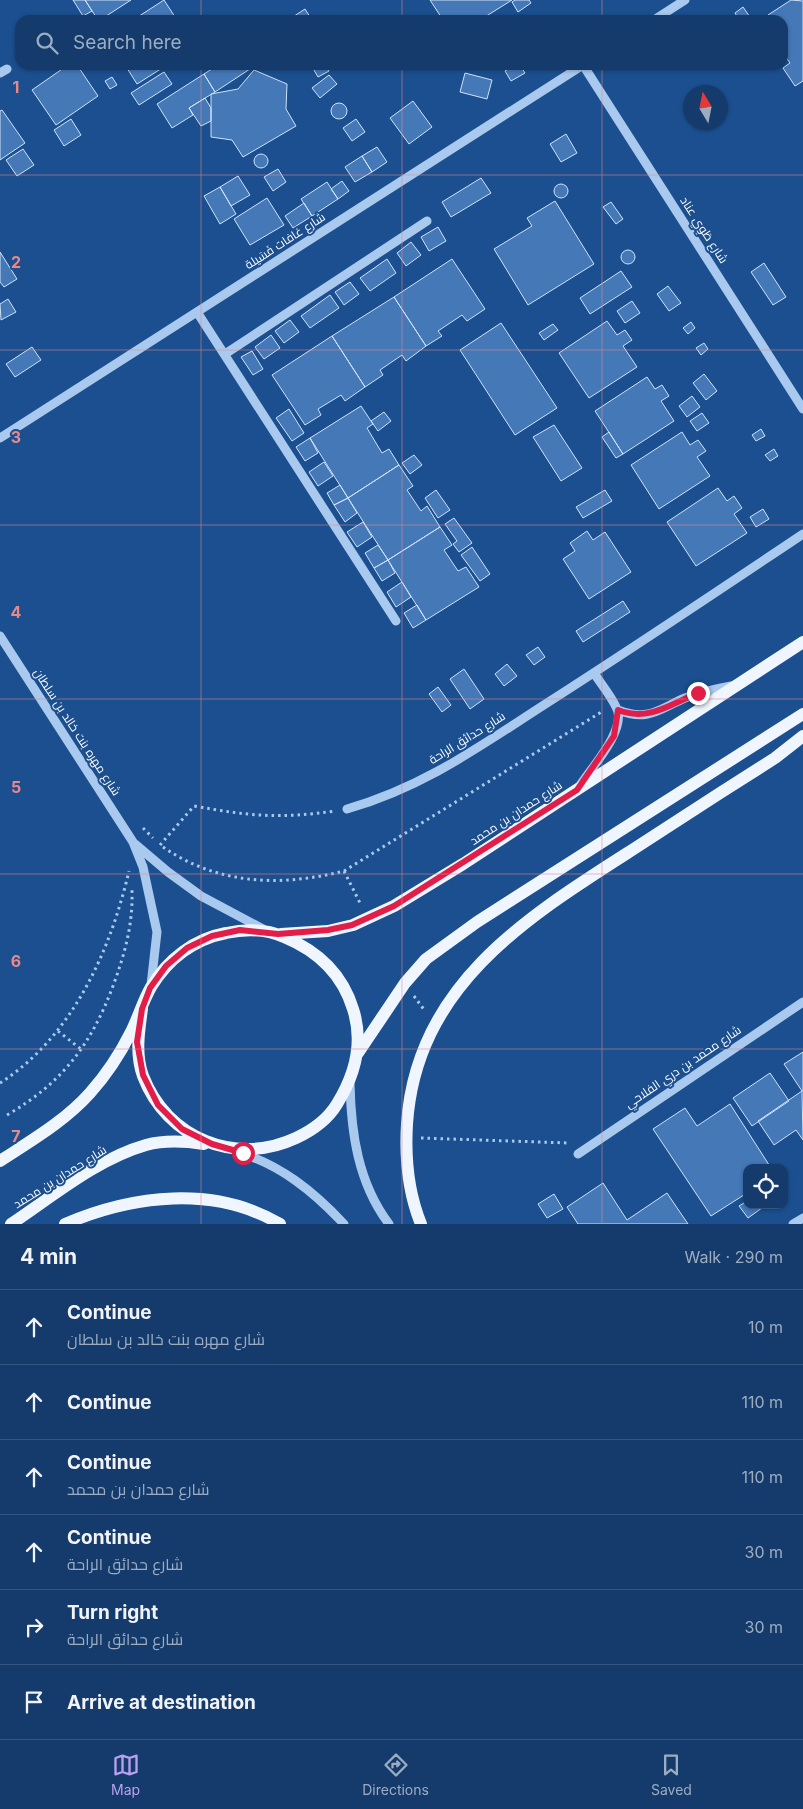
<!DOCTYPE html>
<meta charset="utf-8">
<style>
:root{--surface:#143b6b;--page:#1d4271;--text:#f1f3f6;--muted:#9dadc1;--line:#33557e;--accent:#bca0f2}
body{margin:0;font-family:Inter,Cairo,sans-serif;background:var(--page);color:var(--text)}
.controls{position:absolute;right:15px;bottom:15px;display:grid;overflow:hidden;border-radius:10px;box-shadow:0 1px 4px #0004}
.controls button{width:45px;height:45px;display:grid;place-items:center;padding:0;border:0;border-bottom:1px solid var(--line);background:var(--surface);color:var(--text);font:25px sans-serif}
.compass{position:absolute;left:683px;top:85px;width:45px;height:45px;border-radius:50%;background:var(--surface);box-shadow:0 1px 4px #0004;rotate:350deg}
.stop{position:absolute;width:15px;height:15px;margin:-11px;border:4px solid #e11d48;border-radius:50%;background:#fff}
.stop.end{background:#e11d48;border-color:#fff;box-shadow:0 1px 5px #0008}
.list{margin:0;padding:0;list-style:none}
h2{display:flex;justify-content:space-between;align-items:center;height:65px;margin:0;padding:0 20px;font-size:21px}
h2 small{font-size:16px;font-weight:400;color:var(--muted)}
.list li{display:grid;grid-template-columns:32px 1fr auto;gap:15px;align-items:center;box-sizing:border-box;height:75px;padding:0 20px;border-top:1px solid var(--line)}
.list b{display:block;font-size:19px;white-space:nowrap}
.list p{margin:0;font-size:16px;white-space:nowrap;color:var(--muted)}
.list em{font-size:16px;font-style:normal;color:var(--muted)}
.icon{flex:none;width:28px;height:28px;fill:none;stroke:currentColor;stroke-width:2;stroke-linecap:round;stroke-linejoin:round}
.map{position:relative;flex:none;width:803px;height:1224px;overflow:hidden}
.search{position:absolute;background:var(--surface);box-shadow:0 1px 4px #0004;left:15px;right:15px;top:15px;height:55px;display:flex;align-items:center;gap:12px;box-sizing:border-box;padding:0 18px;border-radius:15px;color:var(--muted);font-size:19px}
.sheet{height:515px;background:var(--surface)}
nav{display:flex;justify-content:space-around;align-items:center;box-sizing:border-box;height:70px;border-top:1px solid var(--line);background:var(--surface);font-size:14px;color:var(--muted)}
nav a{display:grid;justify-items:center;gap:2px}
nav .on{color:var(--accent)}
.map>svg:first-child{display:block}
.building{fill:#4478b7;stroke:#cfe3fa}
.lines{fill:none;stroke-linecap:round;stroke-linejoin:round}
.path{stroke:#a9c9ee;stroke-width:3;stroke-dasharray:2.5 4;stroke-linecap:butt}
.minor{stroke:#a9c9ee;stroke-width:9}
.major{stroke:#f0f6ff;stroke-width:12}
.route{stroke:#e11d48;stroke-width:6}
.grid{fill:none;stroke:#e88989;stroke-width:1;stroke-opacity:0.55}
.labels{text-anchor:middle;stroke-width:4;stroke-linejoin:round;paint-order:stroke}
.street-label{font-size:12px;fill:#fff;stroke:#1b4f8f}
.grid-label{font-size:16px;text-anchor:middle;font-weight:bold;fill:#e88989;stroke:#1b4f8f;stroke-width:4;stroke-linejoin:round;paint-order:stroke}
</style>
<div class="map">
<svg width="803" height="1224" viewBox="0 0 803 1224">
<rect width="100%" height="100%" fill="#1b4f8f"/>
<path class="building" d="M73 0H85L92 11 83 16Z
M85 0H131L100 20H98Z
M164 0 177 20H133Z
M430 0H512L480 20H443Z
M515 0H529L531 3 518 12 512 2Z
M791 0 803 1V81L795 86 783 68 790 63 783 53V20H771L768 15Z
M743 7 752 20H739L735 13Z
M305 9 312 20H288Z
M68 65H77L98 96 56 125 32 90Z
M125 65H167L137 84Z
M218 65H256L215 92 204 74Z
M311 65H325L329 71 318 77Z
M515 65H520L525 73 511 81 505 71Z
M254 70 287 84 286 109 296 126 243 157 232 140 211 137V94L238 89Z
M164 72 172 84 139 105 131 93Z
M465 73 492 80 487 99 460 92Z
M204 74 215 92 189 108 193 115 172 128 157 104Z
M329 75 337 84 320 98 312 88Z
M112 77 117 85 110 89 105 81Z
M205 98 211 108V121L201 126 189 108Z
M413 101 432 127 409 144 390 118Z
M331 111a8 8 0 1 1 16 0a8 8 0 1 1-16 0Z
M2 110 25 143 0 160V111Z
M71 119 81 135 64 146 54 130Z
M356 119 365 132 352 141 343 128Z
M566 134 577 153 561 162 550 144Z
M377 147 387 162 372 172 362 156Z
M23 149 34 165 17 176 6 160Z
M254 161a7 7 0 1 1 14 0a7 7 0 1 1-14 0Z
M362 156 372 172 355 182 345 167Z
M278 169 286 182 273 191 264 177Z
M238 176 250 195 231 206 220 187Z
M481 178 491 193 451 217 442 202Z
M342 181 349 191 338 199 331 189Z
M327 182 338 199 312 216 301 199Z
M554 191a7 7 0 1 1 14 0a7 7 0 1 1-14 0Z
M220 187 236 214 220 224 204 196Z
M267 198 284 225 250 245 234 219Z
M555 201 594 264 528 305 494 249 532 226 527 218Z
M611 202 623 219 616 224 603 207Z
M304 203 312 216 293 228 285 216Z
M438 227 446 241 429 251 421 237Z
M411 242 421 255 406 266 397 253Z
M621 257a7 7 0 1 1 14 0a7 7 0 1 1-14 0Z
M0 252 17 279 4 287 0 282Z
M387 259 396 273 370 291 360 278Z
M452 259 485 309 467 321 462 315 438 331 442 336 426 346 394 297Z
M764 263 786 297 773 305 751 272Z
M621 271 632 287 590 314 580 298Z
M350 282 359 294 344 305 335 292Z
M668 286 681 303 669 311 657 294Z
M330 295 339 308 310 328 301 316Z
M394 297 426 346 406 361 402 355 380 370 383 375 365 387 332 336Z
M8 299 16 312 1 320 0 304Z
M632 301 640 313 625 323 617 311Z
M290 320 299 332 284 343 275 331Z
M607 321 617 335 625 330 632 340 623 346 637 367 589 398 559 353Z
M691 322 695 328 688 334 683 328Z
M501 323 557 408 515 435 460 350Z
M553 324 558 330 544 340 539 333Z
M271 335 280 348 264 359 255 347Z
M332 336 365 387 345 401 341 395 318 409 321 415 305 425 272 375Z
M704 343 708 349 701 355 696 348Z
M32 347 41 360 15 377 6 364Z
M252 351 263 369 253 375 241 357Z
M704 374 717 391 706 400 693 383Z
M647 377 655 389 662 385 669 396 661 401 674 421 623 454 595 411Z
M692 396 700 407 687 417 679 406Z
M361 406 373 424 367 428 382 453 389 449 399 465 348 498 310 438Z
M289 409 304 433 292 441 276 418Z
M384 412 391 421 378 431 371 421Z
M702 413 709 423 697 431 690 421Z
M554 425 582 468 561 481 533 437Z
M761 429 765 436 756 441 752 435Z
M609 432 623 454 616 458 602 437Z
M682 432 690 445 698 440 706 451 697 457 710 476 659 509 631 465Z
M310 438 318 453 305 461 296 447Z
M774 449 778 456 770 461 765 455Z
M414 455 422 465 410 474 402 463Z
M324 462 333 476 318 486 309 472Z
M399 465 413 486 407 490 421 511 427 506 440 527 388 560 348 498Z
M340 485 348 498 334 505 327 493Z
M718 488 727 501 734 496 742 508 734 514 747 533 696 566 667 522Z
M436 490 450 510 438 518 425 498Z
M605 490 612 501 583 518 576 507Z
M348 498 357 513 345 522 334 505Z
M763 509 769 519 756 527 750 517Z
M454 518 472 543 459 552 453 544 457 541 445 524Z
M363 522 372 537 357 547 347 532Z
M440 527 452 545 444 550 458 571 466 567 479 587 426 620 388 560Z
M587 531 593 540 605 532 631 572 589 599 563 559 575 551 570 543Z
M378 545 388 560 374 568 365 553Z
M472 547 490 574 480 581 461 555Z
M388 560 395 573 382 581 374 568Z
M402 582 411 597 396 607 387 592Z
M623 601 630 612 583 642 576 631Z
M417 605 426 620 413 628 404 613Z
M538 647 545 657 534 665 526 655Z
M507 664 517 676 504 686 495 674Z
M464 669 484 699 470 709 450 679Z
M438 687 451 705 442 712 429 694Z
M803 1052V1091H802L784 1064Z
M770 1073 789 1101 752 1126 733 1098Z
M802 1091 803 1140 796 1130 774 1145 758 1121Z
M730 1104 771 1168H747V1193L711 1216 653 1129 685 1108 697 1126Z
M603 1183 627 1220 667 1193 688 1224H578L567 1207Z
M554 1194 563 1209 547 1218 538 1204Z
M747 1201V1205H766L748 1218 739 1206Z"/>
<g class="lines">
<path class="path" d="M143 828 153 838
M160 845 194 806C249 816 280 819 335 811
M163 847C218 885 281 887 344 871L603 711
M344 871 361 905
M414 996 425 1011
M58 1031 82 1050
M0 1083C72 1037 110 952 129 871
M7 1115C62 1083 91 1045 113 986 125 953 133 925 132 890
M421 1138 569 1143"/>
<path class="minor" d="M654 20 685 0
M583 65 803 409
M0 73 7 69
M197 312 396 621
M225 354 427 221
M0 438 583 65
M0 636 133 842 143 867 157 932 151 985
M618 710C648 722 659 709 685 698 700 692 715 689 731 686
M581 784C592 767 626 730 617 709 612 697 601 684 594 673
M347 809C424 787 480 746 547 703 633 648 718 591 803 534
M135 844 168 872 201 896 263 929
M350 1083C351 1133 358 1183 389 1224
M237 1152C280 1164 314 1192 344 1224
M578 1154 803 1002
M793 1224 803 1218"/>
<path class="major" d="M281 934 328 931 353 925 394 906 463 864 803 642
M358 1053 405 983 426 959 477 922 803 714
M0 1161C32 1140 65 1121 90 1093 107 1074 120 1054 131 1032 138 1018 143 1001 151 987 168 959 194 939 226 933 245 929 266 929 284 937 318 951 342 973 353 1009 364 1043 355 1075 337 1104 328 1119 311 1131 296 1138 236 1166 167 1139 143 1076 135 1054 139 1031 142 1009
M11 1224C53 1196 97 1159 146 1145 164 1140 185 1141 204 1144
M65 1224C133 1195 214 1185 280 1224
M421 1224C408 1192 405 1157 407 1124 416 987 524 919 629 852 678 820 726 789 775 758L803 736"/>
</g>
<g class="lines">
<path class="route" d="M243 1153 212 1144 182 1129 158 1105 143 1075 137 1042 142 1009 150 988 166 966 187 948 212 936 240 930 278 934 328 930 352 925 394 906 577 790 614 736 618 710C649 722 670 704 698 693"/>
</g>
<path class="grid" d="M201 0V20M402 0V20M602 0V20M201 65V1224M402 65V1224M602 65V1224M0 175H803M0 350H803M0 525H803M0 699H803M0 874H803M0 1049H803"/>
<g class="labels">
<g class="street-label">
<text transform="translate(704 230) rotate(57)" y="4">شارع طَوِي عناد</text>
<text transform="translate(285 241) rotate(-33)" y="4">شارع غافات فَسَيلة</text>
<text transform="translate(77 732) rotate(57)" y="4">شارع مهره بنت خالد بن سلطان</text>
<text transform="translate(467 738) rotate(-32)" y="4">شارع حدائق الراحة</text>
<text transform="translate(516 813) rotate(-33)" y="4">شارع حمدان بن محمد</text>
<text transform="translate(683 1067) rotate(-34)" y="4">شارع محمد بن دري الفلاحي</text>
<text transform="translate(60 1177) rotate(-32)" y="4">شارع حمدان بن محمد</text>
</g>
</g>
<g class="grid-label">
<text x="16" y="93">1</text>
<text x="16" y="268">2</text>
<text x="16" y="443">3</text>
<text x="16" y="618">4</text>
<text x="16" y="793">5</text>
<text x="16" y="967">6</text>
<text x="16" y="1142">7</text>
</g>
</svg>
<div class="controls">
<button><svg class="icon" aria-label="locate" viewBox="0 0 24 24"><circle cx="12" cy="12" r="6"/><path d="M12 2v4M12 18v4M2 12h4M18 12h4"/></svg></button>
</div>
<svg class="compass" viewBox="-18 -18 36 36"><path d="M0-13l5 13h-10z" fill="#e53935"/><path d="M0 13l5-13h-10z" fill="#9dadc1"/></svg>
<div class="stop" style="left:243px;top:1153px"></div>
<div class="stop end" style="left:698px;top:693px"></div>
<div class="search"><svg class="icon" aria-label="search" viewBox="0 0 24 24"><circle cx="10" cy="10" r="6"/><path d="M15 15l6 6"/></svg>Search here</div>
</div>
<section class="sheet">
<h2>4 min<small>Walk · 290 m</small></h2>
<ul class="list">
<li><svg class="icon" aria-label="ahead" viewBox="0 0 24 24"><path d="M12 20V5M6 11l6-6 6 6"/></svg><div><b>Continue</b><p>شارع مهره بنت خالد بن سلطان</p></div><em>10 m</em></li>
<li><svg class="icon" aria-label="ahead" viewBox="0 0 24 24"><path d="M12 20V5M6 11l6-6 6 6"/></svg><div><b>Continue</b></div><em>110 m</em></li>
<li><svg class="icon" aria-label="ahead" viewBox="0 0 24 24"><path d="M12 20V5M6 11l6-6 6 6"/></svg><div><b>Continue</b><p>شارع حمدان بن محمد</p></div><em>110 m</em></li>
<li><svg class="icon" aria-label="ahead" viewBox="0 0 24 24"><path d="M12 20V5M6 11l6-6 6 6"/></svg><div><b>Continue</b><p>شارع حدائق الراحة</p></div><em>30 m</em></li>
<li><svg class="icon" aria-label="right" viewBox="0 0 24 24"><path d="M7 20v-9h11M14 6l5 5-5 5"/></svg><div><b>Turn right</b><p>شارع حدائق الراحة</p></div><em>30 m</em></li>
<li><svg class="icon" aria-label="arrive" viewBox="0 0 24 24"><path d="M6 21V4h12l-3 4 3 4H6"/></svg><div><b>Arrive at destination</b></div></li>
</ul>
</section>
<nav>
<a class="on"><svg class="icon" aria-label="map" viewBox="0 0 24 24"><path d="M3 6l6-2 6 2 6-2v14l-6 2-6-2-6 2zM9 4v14M15 6v14"/></svg>Map</a>
<a><svg class="icon" aria-label="directions" viewBox="0 0 24 24"><path d="M12 3l9 9-9 9-9-9zM9 14v-3h6M13 9l2 2-2 2"/></svg>Directions</a>
<a><svg class="icon" aria-label="saved" viewBox="0 0 24 24"><path d="M7 4h10v16l-5-4-5 4z"/></svg>Saved</a>
</nav>
